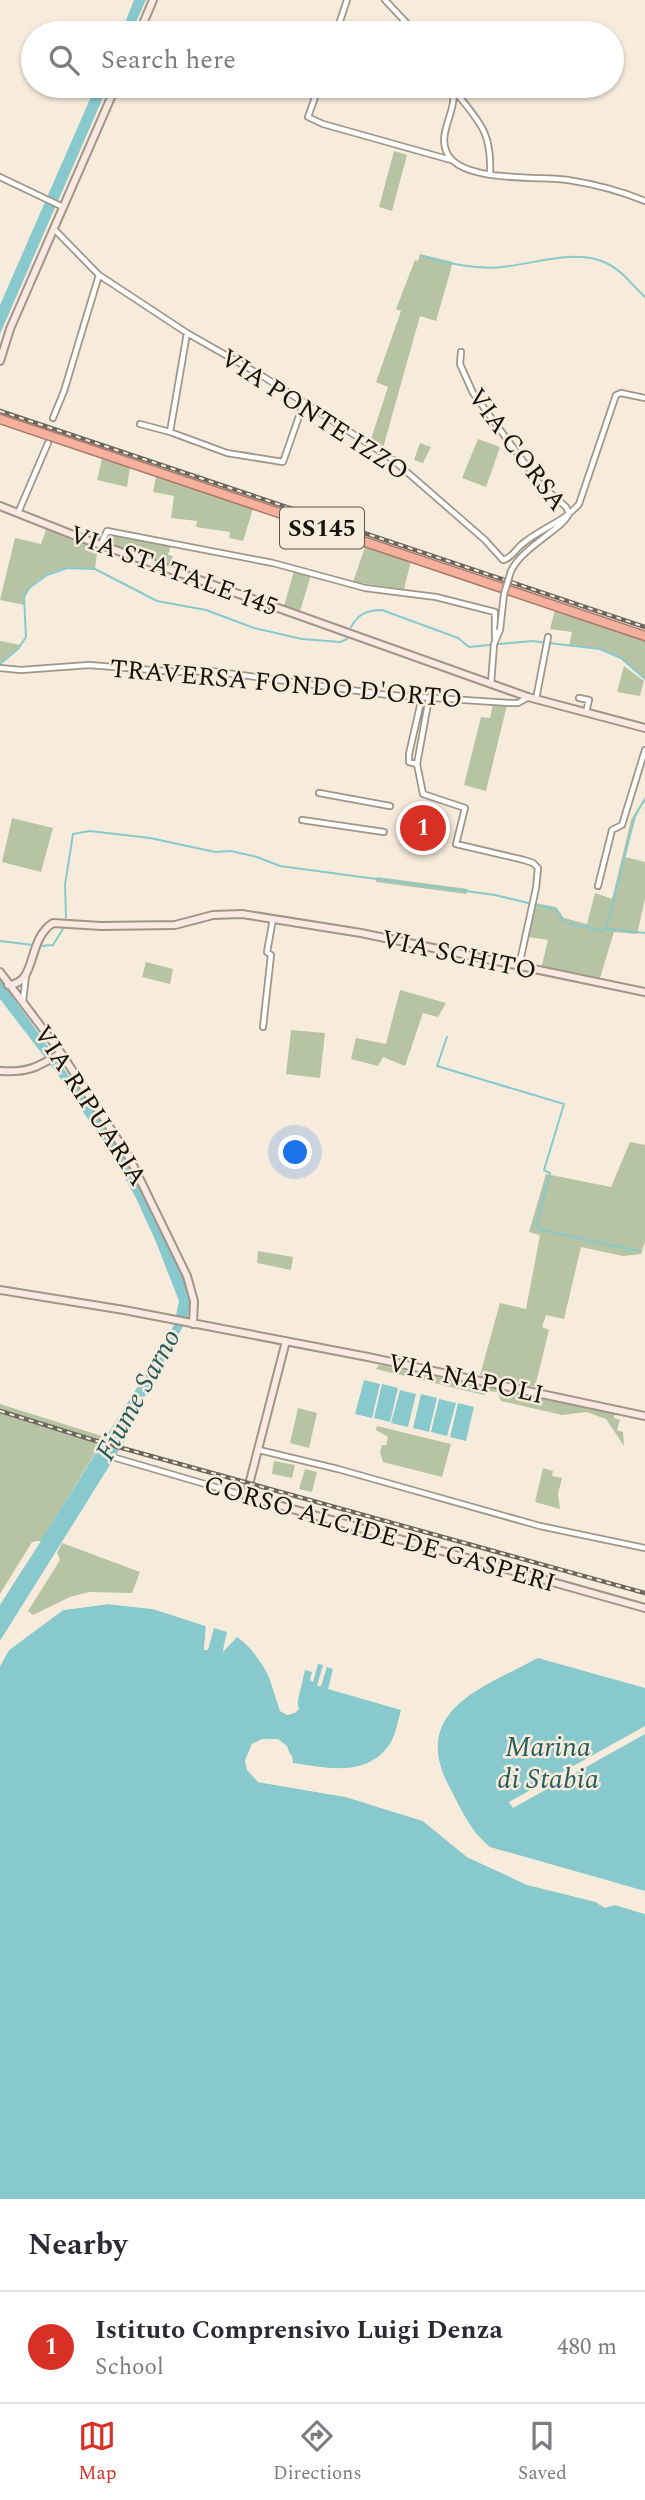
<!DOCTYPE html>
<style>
:root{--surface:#fff;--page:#f7f7f7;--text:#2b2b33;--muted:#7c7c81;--line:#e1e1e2;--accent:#d93025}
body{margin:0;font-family:Spectral,serif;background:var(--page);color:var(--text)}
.you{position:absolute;left:296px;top:1153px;width:24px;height:24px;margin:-18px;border:5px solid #fff;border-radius:50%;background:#1a73e8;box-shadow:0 0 0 10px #1a73e833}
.badge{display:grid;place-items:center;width:46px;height:46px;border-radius:50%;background:var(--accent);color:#fff;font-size:23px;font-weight:700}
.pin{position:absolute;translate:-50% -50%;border:4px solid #fff;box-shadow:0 2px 7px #0006}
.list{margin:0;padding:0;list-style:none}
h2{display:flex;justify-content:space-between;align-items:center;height:91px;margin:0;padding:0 28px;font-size:30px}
h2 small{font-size:23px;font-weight:400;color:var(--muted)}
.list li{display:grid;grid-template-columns:46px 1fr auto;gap:21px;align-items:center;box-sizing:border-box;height:112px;padding:0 28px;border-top:2px solid var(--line)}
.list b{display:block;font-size:26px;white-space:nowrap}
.list p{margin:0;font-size:23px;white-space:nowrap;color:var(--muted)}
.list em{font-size:23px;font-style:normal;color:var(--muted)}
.icon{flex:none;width:38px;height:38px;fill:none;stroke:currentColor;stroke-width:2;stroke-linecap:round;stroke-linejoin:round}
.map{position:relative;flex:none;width:645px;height:2199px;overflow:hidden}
.search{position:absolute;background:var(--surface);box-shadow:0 2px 5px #0004;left:21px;right:21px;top:21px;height:77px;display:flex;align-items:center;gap:18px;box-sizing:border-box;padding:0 24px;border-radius:38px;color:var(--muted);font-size:26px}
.sheet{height:203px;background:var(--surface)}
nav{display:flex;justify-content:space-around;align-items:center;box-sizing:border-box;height:98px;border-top:2px solid var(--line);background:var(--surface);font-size:19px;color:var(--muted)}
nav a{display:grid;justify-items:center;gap:4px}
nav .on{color:var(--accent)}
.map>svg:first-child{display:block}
.green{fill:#b6c4a4}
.water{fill:#88c9ce}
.pier{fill:#f7ecdc}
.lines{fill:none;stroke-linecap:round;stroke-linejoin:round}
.stream{stroke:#88c9ce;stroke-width:2}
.street-casing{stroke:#a09687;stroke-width:8}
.secondary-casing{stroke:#a09687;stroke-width:10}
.highway-casing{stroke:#a8796b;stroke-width:11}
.street{stroke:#fff;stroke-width:4.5}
.secondary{stroke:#fce8e2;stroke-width:6}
.highway{stroke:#f6b19e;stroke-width:8}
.rail-casing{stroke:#6c665c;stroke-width:4.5}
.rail{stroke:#f7ecdc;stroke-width:2;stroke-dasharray:5;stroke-linecap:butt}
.street-bridge-casing{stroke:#a09687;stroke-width:8;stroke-linecap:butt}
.street-bridge{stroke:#fff;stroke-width:4.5}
.labels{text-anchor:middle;stroke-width:5;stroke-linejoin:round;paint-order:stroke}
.shield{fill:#f7ecdc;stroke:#5a534a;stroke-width:2}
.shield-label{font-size:24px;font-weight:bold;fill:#16120c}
.street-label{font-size:26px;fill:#16120c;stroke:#f7ecdc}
.water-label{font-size:28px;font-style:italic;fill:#255d61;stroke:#f7ecdc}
</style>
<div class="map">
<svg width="645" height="2199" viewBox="0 0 645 2199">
<rect width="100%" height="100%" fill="#f7ecdc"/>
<path class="green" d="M394 151 407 155 392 211 379 207Z
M420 254 453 262 436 321 420 316 383 448 371 439 388 387 376 382 401 311 396 309 415 260 418 261Z
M478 439 500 447 486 487 462 478Z
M420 443 431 447 423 463 414 460Z
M102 459 130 468 127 487 97 480Z
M156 477 253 509 243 541 229 538 230 532 196 527 197 521 171 518 174 496 153 492Z
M47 527 98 547 95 569C86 569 76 567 67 568 49 570 24 585 24 605L0 600 15 538 41 544Z
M109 534 171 545 168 555 173 556 170 565 109 544 106 540Z
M365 547 411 561 404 589 353 582Z
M294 571 311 575 300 611 284 606Z
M555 610 645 641V679L621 658 600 649 569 646 572 632 550 629Z
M0 641 21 645 0 664Z
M624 666 644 681 640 696 617 692Z
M493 704 507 705 486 791 464 785 481 717 490 718Z
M645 797C644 804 641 806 638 812 631 826 629 842 625 857L645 862V899L637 934 614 932 599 981 541 969 548 940 528 937 535 903 556 907 564 918 587 924 595 893 612 899 631 820Z
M12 818 53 828 41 872 2 862Z
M377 877 468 889 466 894 376 882Z
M146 962 173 969 170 984 142 977Z
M400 990 446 1003 438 1017 423 1013 405 1066 383 1057 378 1066 351 1059 356 1038 386 1044Z
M291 1030 325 1033 320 1078 286 1074Z
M630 1142 645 1145V1241L641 1254 623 1256 581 1247 564 1319 546 1315 542 1327 549 1330 535 1387 480 1375 500 1303 526 1309 540 1235 529 1232 546 1174 611 1187Z
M258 1251 293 1257 291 1270 257 1263Z
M379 1365 615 1414 614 1418 620 1420 617 1430 623 1432 624 1446 606 1419 586 1412 562 1415 501 1401 497 1392 489 1391 484 1395 376 1369Z
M0 1404 105 1437 41 1541 32 1542 0 1594Z
M298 1408 317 1413 309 1448 290 1443Z
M377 1426 451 1444 442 1477 383 1462 380 1452 382 1445H386L388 1437 376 1430Z
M274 1461 295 1465 292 1478 272 1474Z
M543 1468 553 1471 552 1476 562 1478 558 1494 560 1509 535 1502Z
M305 1469 317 1472 312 1492 299 1489Z
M62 1543 140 1572 132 1593 89 1592 70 1597 33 1615 28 1611 60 1560 57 1553Z"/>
<path class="water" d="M134 0H146L131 33H121Z
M98 86H108L0 334V305L90 99Z
M0 979 118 1145 139 1181 183 1275 188 1291 190 1305 188 1317 134 1416 123 1444 0 1641V1605L157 1356 174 1325 179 1301 156 1242 136 1198 111 1153 56 1072 0 999Z
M364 1380 380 1384 372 1418 355 1414Z
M382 1384 398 1388 390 1422 374 1418Z
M400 1390 416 1394 408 1427 391 1423Z
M421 1394 437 1398 429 1432 413 1428Z
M439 1399 456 1403 447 1436 431 1432Z
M458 1403 474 1407 466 1441 450 1437Z
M108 1604 153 1609 206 1626 204 1649H208L214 1628 227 1632 223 1650 237 1636C261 1656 274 1681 280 1711L295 1713 305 1670 312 1672 310 1680 313 1682 318 1664 323 1665 317 1686H321L327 1667 333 1669 328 1689 401 1710C398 1720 396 1733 391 1742 369 1778 328 1768 293 1763L292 1756 277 1739 252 1744 245 1761 258 1782 346 1797 423 1821 467 1857 527 1884 596 1902 600 1905H615L645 1914V2199H0V1666L9 1650 63 1610Z
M538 1658 645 1688V1891L490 1847C471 1832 462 1811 451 1790 407 1711 482 1688 538 1658Z"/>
<path class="pier" d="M36 1541H41L0 1604V1598Z
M57 1553 59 1556 0 1645V1641Z
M108 1600 154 1606 207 1622 209 1625V1633L211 1626 214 1625 208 1650H204L206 1626 153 1609 108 1604 63 1610 9 1650 0 1666V1659L7 1648 61 1607Z
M229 1629 231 1632 229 1640 235 1634 239 1633 252 1644 270 1669 283 1709 288 1711 293 1710 297 1700 299 1709 295 1713 287 1715 280 1711 267 1671 249 1646 237 1637 223 1652Z
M645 1726V1734L513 1808 509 1802Z
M262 1739H278L287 1746 293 1763 291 1764 284 1748 276 1742 263 1743 254 1746 249 1761 250 1768 260 1779 347 1794 424 1818 469 1854 528 1881 597 1899 606 1905 616 1901 645 1910V1914L615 1905 605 1908 596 1902 527 1885 467 1857 423 1821 346 1797 258 1782 247 1770 245 1761 252 1744Z"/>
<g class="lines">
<path class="stream" d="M422 256C448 263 475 270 502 267 534 264 573 249 604 262 621 269 632 285 645 297
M351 627C358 614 367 610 382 610L458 638 469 647 532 641 600 649 621 658 645 679
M0 664 18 649 26 637 24 597 29 588 47 575 67 568 95 569 157 601 206 610 254 628 302 639 340 642 347 639
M66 918 65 885 73 834 90 831 150 838 215 852 231 851 257 857 280 866 495 895 557 910 563 920 568 923 603 931 606 929 635 816 645 799
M608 929 645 933
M0 941 33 945
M41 946 53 945 64 927
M447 1037 437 1066 564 1104 544 1170 550 1173 536 1226 541 1230 638 1251"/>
<defs>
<path id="street" d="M385 0 416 33
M336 33 347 0
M319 86 308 117 323 124 451 160
M451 86C461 107 436 131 447 153 461 183 541 176 568 180 594 184 621 191 645 201
M454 90C479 122 492 131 490 174
M0 177 63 207
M54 229 99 275 187 333 264 377 392 459 485 540 503 560C511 558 514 552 520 546 538 529 563 523 579 504L616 395 621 393 645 398
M461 352 460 364 473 393 540 484 566 507 569 513C566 527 523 546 511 571
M53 418 64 391 99 275
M140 424 170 432 227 453 283 462 304 402
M170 432 187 333
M18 513 48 443
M101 544 107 531 273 563 365 588 436 597 495 612V638
M0 668 21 670 89 665 177 672 212 671 388 695 510 703H518L527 698
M491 684 494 644 500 630
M429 698 417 764 423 794 465 808 456 844 524 860 533 863 538 868 536 888 519 966
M579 698 589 700 586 712
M536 699 548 637
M417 764 409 762V754L422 697
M319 793 390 806
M302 820 384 832
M598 886 612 830 622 825 645 750
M23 1001 26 975
M263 1027 271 955 267 952 273 919
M259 1450 338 1469 540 1526 645 1548
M116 1458 246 1496"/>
<path id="secondary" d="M139 33 153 0
M0 361 10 329 116 86
M0 506 76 536 528 697 645 728
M0 972 61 1053 129 1157 187 1276 194 1301 193 1324
M8 985C38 984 26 940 53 923L101 926 175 925 213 915 242 914 361 933 645 992
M0 1071C28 1073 38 1067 61 1053
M0 1290 124 1310 368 1357 645 1416
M286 1341 246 1496 645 1608"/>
<path id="highway" d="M0 419 645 636"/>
</defs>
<use href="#street" class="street-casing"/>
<use href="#secondary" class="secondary-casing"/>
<use href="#highway" class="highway-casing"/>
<use href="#street" class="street"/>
<use href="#secondary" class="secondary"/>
<use href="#highway" class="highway"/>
<defs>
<path id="rail" d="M0 411 645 627
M0 1411 93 1440 645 1593"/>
</defs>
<use href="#rail" class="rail-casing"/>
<use href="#rail" class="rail"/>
<defs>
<path id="street-bridge" d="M500 630 504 594 511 571"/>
</defs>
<use href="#street-bridge" class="street-bridge-casing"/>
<use href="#street-bridge" class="street-bridge"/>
</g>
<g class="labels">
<rect class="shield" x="280" y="507.5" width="84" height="41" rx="5"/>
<g class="shield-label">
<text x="322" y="536">SS145</text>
</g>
<g class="street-label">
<text transform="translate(315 414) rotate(33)" y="9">VIA PONTE IZZO</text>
<text transform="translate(518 449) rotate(53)" y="9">VIA CORSA</text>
<text transform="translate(174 570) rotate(20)" y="9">VIA STATALE 145</text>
<text transform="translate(286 683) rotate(5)" y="9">TRAVERSA FONDO D'ORTO</text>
<text transform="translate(459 954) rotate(12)" y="9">VIA SCHITO</text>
<text transform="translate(91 1105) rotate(57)" y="9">VIA RIPUARIA</text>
<text transform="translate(466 1378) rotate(12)" y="9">VIA NAPOLI</text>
<text transform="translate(380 1533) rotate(16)" y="9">CORSO ALCIDE DE GASPERI</text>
</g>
<g class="water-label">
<text transform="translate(137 1394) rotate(-61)" y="10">Fiume Sarno</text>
<text x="548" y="1756">Marina<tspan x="548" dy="32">di Stabia</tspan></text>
</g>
</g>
</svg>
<div class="you"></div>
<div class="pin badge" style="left:423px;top:828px">1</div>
<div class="search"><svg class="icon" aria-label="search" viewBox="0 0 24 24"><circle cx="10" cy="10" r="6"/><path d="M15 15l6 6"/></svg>Search here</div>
</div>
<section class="sheet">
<h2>Nearby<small></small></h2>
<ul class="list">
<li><span class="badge">1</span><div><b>Istituto Comprensivo Luigi Denza</b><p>School</p></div><em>480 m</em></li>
</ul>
</section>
<nav>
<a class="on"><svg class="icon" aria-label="map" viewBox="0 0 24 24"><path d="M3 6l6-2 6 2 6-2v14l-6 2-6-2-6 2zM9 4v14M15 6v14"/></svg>Map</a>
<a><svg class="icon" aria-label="directions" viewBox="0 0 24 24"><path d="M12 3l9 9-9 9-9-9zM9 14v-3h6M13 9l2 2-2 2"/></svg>Directions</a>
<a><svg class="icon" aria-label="saved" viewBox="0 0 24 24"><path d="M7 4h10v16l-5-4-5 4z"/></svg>Saved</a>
</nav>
